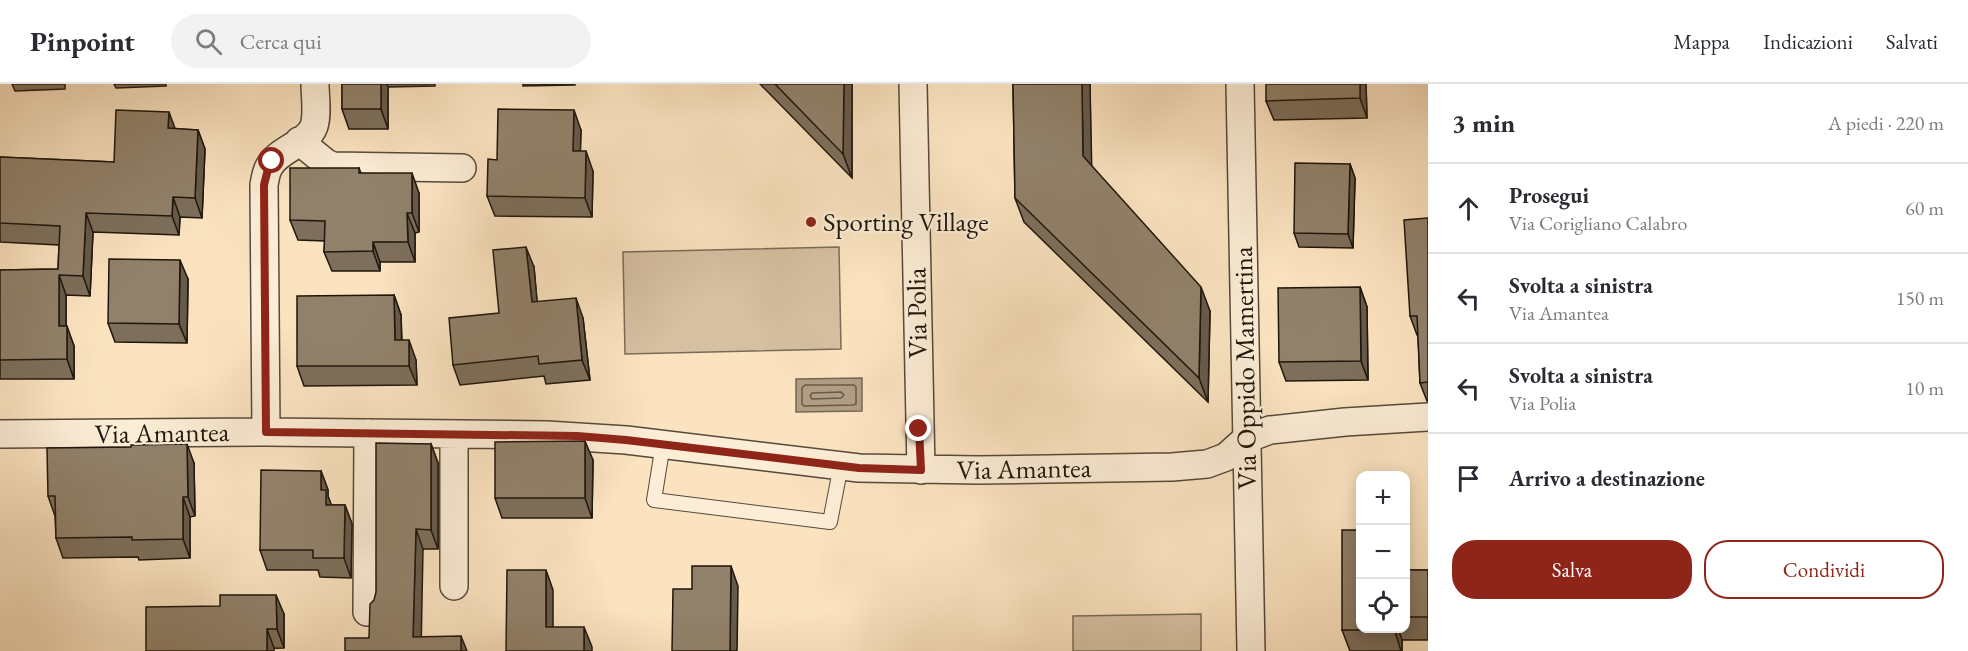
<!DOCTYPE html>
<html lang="it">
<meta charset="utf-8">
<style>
:root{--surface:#fff;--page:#f2f2f3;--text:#2b2b33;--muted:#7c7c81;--line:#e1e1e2;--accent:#8f2418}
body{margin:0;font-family:"EB Garamond",serif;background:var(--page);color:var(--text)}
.controls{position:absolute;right:18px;bottom:18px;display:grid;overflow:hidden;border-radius:12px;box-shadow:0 3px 15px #0003}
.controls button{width:54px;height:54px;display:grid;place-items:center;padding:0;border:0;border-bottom:2px solid var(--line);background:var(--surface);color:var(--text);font:30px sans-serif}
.stop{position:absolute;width:18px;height:18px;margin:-14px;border:4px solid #8f2418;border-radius:50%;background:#fff}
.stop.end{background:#8f2418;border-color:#fff;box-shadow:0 2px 6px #0008}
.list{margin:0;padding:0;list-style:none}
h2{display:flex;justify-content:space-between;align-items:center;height:78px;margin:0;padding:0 24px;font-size:26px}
h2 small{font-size:20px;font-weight:400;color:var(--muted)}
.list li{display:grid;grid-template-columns:39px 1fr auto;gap:18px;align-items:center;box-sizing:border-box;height:90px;padding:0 24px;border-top:2px solid var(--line)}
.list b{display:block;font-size:22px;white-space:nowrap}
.list p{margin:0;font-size:20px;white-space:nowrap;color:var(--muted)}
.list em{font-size:20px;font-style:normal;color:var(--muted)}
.actions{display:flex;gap:12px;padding:18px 24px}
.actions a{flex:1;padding:14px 0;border:2px solid var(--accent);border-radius:24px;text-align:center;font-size:21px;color:var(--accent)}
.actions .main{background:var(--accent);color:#fff}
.icon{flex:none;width:33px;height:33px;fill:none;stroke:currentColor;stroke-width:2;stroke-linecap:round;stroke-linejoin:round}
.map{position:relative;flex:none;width:1428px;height:567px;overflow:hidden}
header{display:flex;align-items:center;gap:36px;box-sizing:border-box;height:84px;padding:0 30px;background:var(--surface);border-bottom:2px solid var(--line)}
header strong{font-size:28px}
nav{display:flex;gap:33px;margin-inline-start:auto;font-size:21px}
.search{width:420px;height:54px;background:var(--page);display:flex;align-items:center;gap:15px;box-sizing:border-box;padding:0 21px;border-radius:33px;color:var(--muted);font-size:22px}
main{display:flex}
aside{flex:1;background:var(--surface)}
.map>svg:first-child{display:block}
.green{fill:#d6c0a2;stroke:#7a6b58;stroke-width:1.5}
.water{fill:#b09d83;stroke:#766754;stroke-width:1.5}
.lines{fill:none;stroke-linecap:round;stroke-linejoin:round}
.shore{stroke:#685a48;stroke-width:1.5}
.lane-casing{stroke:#56493a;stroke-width:16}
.street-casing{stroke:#56493a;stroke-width:30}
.lane{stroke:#fcedd6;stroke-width:14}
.street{stroke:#fcedd6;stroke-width:27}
.wall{fill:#7d6f5b;stroke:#1f160d;stroke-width:1.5}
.shaded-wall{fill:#665a4a;stroke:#1f160d;stroke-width:1.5}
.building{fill:#91816a;stroke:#1f160d;stroke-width:1.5}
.route{stroke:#8f2418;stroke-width:8}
.poi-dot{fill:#8f2418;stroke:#fcedd6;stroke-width:2}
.labels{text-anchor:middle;stroke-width:4.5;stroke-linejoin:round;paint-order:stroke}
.poi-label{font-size:27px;fill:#1f160d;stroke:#fcedd6;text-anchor:start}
.street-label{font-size:27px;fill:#1f160d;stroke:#fcedd6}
</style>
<header>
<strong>Pinpoint</strong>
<div class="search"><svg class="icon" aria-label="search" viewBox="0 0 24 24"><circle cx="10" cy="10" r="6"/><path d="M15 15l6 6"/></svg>Cerca qui</div>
<nav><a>Mappa</a><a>Indicazioni</a><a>Salvati</a></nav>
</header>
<main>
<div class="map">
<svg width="1428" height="567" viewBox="0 0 1428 567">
<rect width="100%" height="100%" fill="#fbe3c0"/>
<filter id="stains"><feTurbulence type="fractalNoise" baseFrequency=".00333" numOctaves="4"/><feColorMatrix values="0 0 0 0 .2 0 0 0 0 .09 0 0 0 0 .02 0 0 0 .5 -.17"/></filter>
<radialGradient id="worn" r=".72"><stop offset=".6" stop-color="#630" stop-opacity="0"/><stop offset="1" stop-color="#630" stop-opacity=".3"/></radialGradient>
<path class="green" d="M839 163 841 265 625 270 623 168Z
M1201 530V567H1073V532Z"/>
<path class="water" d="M862 294V327L796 328V295Z"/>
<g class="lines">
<path class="shore" d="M805 301H854L856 303V320L853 321 804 322 802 320V304Z
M841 308 844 311 841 314 812 315 810 312 812 309Z"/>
<defs>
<path id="lane" d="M663 360 654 416 830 438 841 381"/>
<path id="street" d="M913 0 921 386
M1240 0 1251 567
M299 57 326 79 333 82 462 84
M266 348 264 101C265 95 266 88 269 83 278 65 308 60 314 42 318 30 315 13 315 0
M0 350 266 348 547 351 626 356 859 384 978 386 1172 383 1207 380 1226 373 1246 355 1270 346 1345 338 1428 333
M454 350V502
M367 528 368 349"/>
</defs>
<use href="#lane" class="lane-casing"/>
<use href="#street" class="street-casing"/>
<use href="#lane" class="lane"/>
<use href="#street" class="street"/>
</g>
<path class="wall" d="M12 0H65V5L15 7Z
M114 0H166V2L116 4Z
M342 0H435V2L388 3V45H349L342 25Z
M523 0H575V1L523 2Z
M760 0H852V94Z
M1013 0H1090L1091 81 1210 227 1208 318 1024 138 1015 114Z
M1366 0 1367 34 1274 36 1266 17Z
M176 45 198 46 205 65 202 134 180 133 179 151 93 148 90 212 66 211V242L74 262V295H0V186L58 185 59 161 0 158V73L114 78Z
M581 46 580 67 593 87 592 133 495 132 487 112 497 76Z
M1350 80 1355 94 1353 164 1299 163 1294 149Z
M359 84 361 89 419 109V148L415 149V178H380V187H332L324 168 325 157 298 156 290 136Z
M1428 134V317H1427L1420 299 1418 251H1417L1410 232Z
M534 183 537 218 583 234 590 296 546 300 544 292 460 301 453 281 499 229Z
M188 195 187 259 115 258 108 239Z
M1360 203 1367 223 1368 296 1286 297 1279 278Z
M394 211 401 231 402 256 416 276 417 301 304 302 297 282Z
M431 360 438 379V465H423L369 554Z
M593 376 592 434H502L495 414Z
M194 379 195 432 190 433V474L139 476 138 473 63 474 56 454 55 432 48 412Z
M321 387 328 406V412L331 421H345L352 440 351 494 320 493 318 486H267L260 466Z
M1406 486H1428V556H1402V567H1350L1342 546 1360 544H1406Z
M284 530V564L146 567Z"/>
<path class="shaded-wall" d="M381 0H387L388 3V45L381 25Z
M844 0H852V94L843 70Z
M1082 0H1090L1092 96 1083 72Z
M1360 0H1366L1367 34 1360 14Z
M574 26 581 46 580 87 573 67Z
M169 28 176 47 168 44Z
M198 46 205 65 202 134 195 114Z
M586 67 593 87 592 133 585 114Z
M1350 80 1355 94 1353 164 1348 150Z
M412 89 419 109V148L412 129Z
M173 113 180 133 179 151 172 132Z
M86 129 93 148 90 212 83 192Z
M407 129 415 149V178L408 158Z
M373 158 380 178V187L373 167Z
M526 163 534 183 539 238 532 218Z
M180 176 188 195 187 259 179 240Z
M59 191 66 211V262L59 242Z
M1201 203 1210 227 1208 318 1199 294Z
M1360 203 1367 223 1368 296 1361 277Z
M394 211 401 231 402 276 395 256Z
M576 214 583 234 590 296 582 276Z
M67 242 74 262V295L67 275Z
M409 256 416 276 417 301 409 282Z
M585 357 593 376 592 434 585 414Z
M187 360 194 379 195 432 188 413Z
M431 360 438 379V465L431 446Z
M321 387 328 406V412L333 425V440L321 406Z
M183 413 190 433V474L183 455Z
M345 421 352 440 351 494 344 474Z
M416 445 423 465 421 567 413 553Z
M731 482 738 502 737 567H730Z
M546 486 553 506V562L546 543Z
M276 511 284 530V564L277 545Z
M584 543 592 563V567H584Z
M1394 544H1398L1402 556V567H1401Z
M267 545 274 564V567H267Z
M461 552 467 567H461Z"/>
<path class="building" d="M342 0H381V25H342Z
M775 0H844L843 70Z
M1013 0H1082L1083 72 1201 203 1199 294 1015 114Z
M1266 0H1360V14L1266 17Z
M498 25 574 26 573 67H586L585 114 487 112 488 75 497 76Z
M116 26 169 28 168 44 198 46 195 114 173 113 172 132 86 129 83 192 59 191V242H67V275L0 276V186L58 185 60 142 0 139V73L114 78Z
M1295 79 1350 80 1348 150 1294 149Z
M290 84H359V89H412V129H407L408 158H373V167L324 168 325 137 290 136Z
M1428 134V298L1420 299 1417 232H1410L1404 136Z
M526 163 532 218 576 214 582 276 539 280 538 272 453 281 449 234 499 229 493 166Z
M109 175 180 176 179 240 108 239Z
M1360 203 1361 277 1279 278 1278 204Z
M394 211 395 256H409V282H297V212Z
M585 357V414H495V358Z
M376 359 431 360V446L416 445 413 553 461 552V567H345V554H369L370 520 374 516 376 508Z
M187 360 188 413H183V455L132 456V453L56 454 55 412H48L47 364 131 363V361Z
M261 386 321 387V406H326V421H345L344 474H313V466H260Z
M1342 446H1360V544H1394L1393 546H1342Z
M692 482H731L730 567H672L673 505H692Z
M507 486H546V543H584V567H506Z
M1406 486H1428V533H1406Z
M220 511H276L277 545H267V567H146V523L220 522Z"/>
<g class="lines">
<path class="route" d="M272 77 267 89 264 101 266 348 577 352 626 356 859 384 921 386 919 345"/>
</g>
<circle class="poi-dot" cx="811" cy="138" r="6"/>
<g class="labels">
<g class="poi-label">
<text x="823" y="147">Sporting Village</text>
</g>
<g class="street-label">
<text transform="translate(917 229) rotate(-91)" y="9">Via Polia</text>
<text transform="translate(1245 284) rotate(-91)" y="9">Via Oppido Mamertina</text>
<text transform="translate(162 349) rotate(-1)" y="9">Via Amantea</text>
<text transform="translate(1024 385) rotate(-1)" y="9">Via Amantea</text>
</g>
</g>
<rect width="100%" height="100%" filter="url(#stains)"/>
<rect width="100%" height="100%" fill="url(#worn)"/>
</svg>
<div class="controls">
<button>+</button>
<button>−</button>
<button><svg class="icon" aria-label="locate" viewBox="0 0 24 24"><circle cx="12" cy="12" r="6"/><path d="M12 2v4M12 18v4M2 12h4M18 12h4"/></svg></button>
</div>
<div class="stop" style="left:272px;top:77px"></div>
<div class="stop end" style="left:919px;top:345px"></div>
</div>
<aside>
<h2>3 min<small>A piedi · 220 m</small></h2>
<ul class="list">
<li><svg class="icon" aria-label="ahead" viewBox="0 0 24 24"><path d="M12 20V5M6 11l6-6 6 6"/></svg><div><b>Prosegui</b><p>Via Corigliano Calabro</p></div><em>60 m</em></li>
<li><svg class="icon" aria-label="left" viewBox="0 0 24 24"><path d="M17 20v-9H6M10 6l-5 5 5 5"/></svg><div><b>Svolta a sinistra</b><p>Via Amantea</p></div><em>150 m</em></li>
<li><svg class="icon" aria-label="left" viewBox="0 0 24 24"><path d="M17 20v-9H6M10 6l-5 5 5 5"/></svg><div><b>Svolta a sinistra</b><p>Via Polia</p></div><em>10 m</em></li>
<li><svg class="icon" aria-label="arrive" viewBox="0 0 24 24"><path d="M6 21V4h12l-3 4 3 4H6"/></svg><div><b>Arrivo a destinazione</b></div></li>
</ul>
<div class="actions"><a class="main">Salva</a><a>Condividi</a></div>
</aside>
</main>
